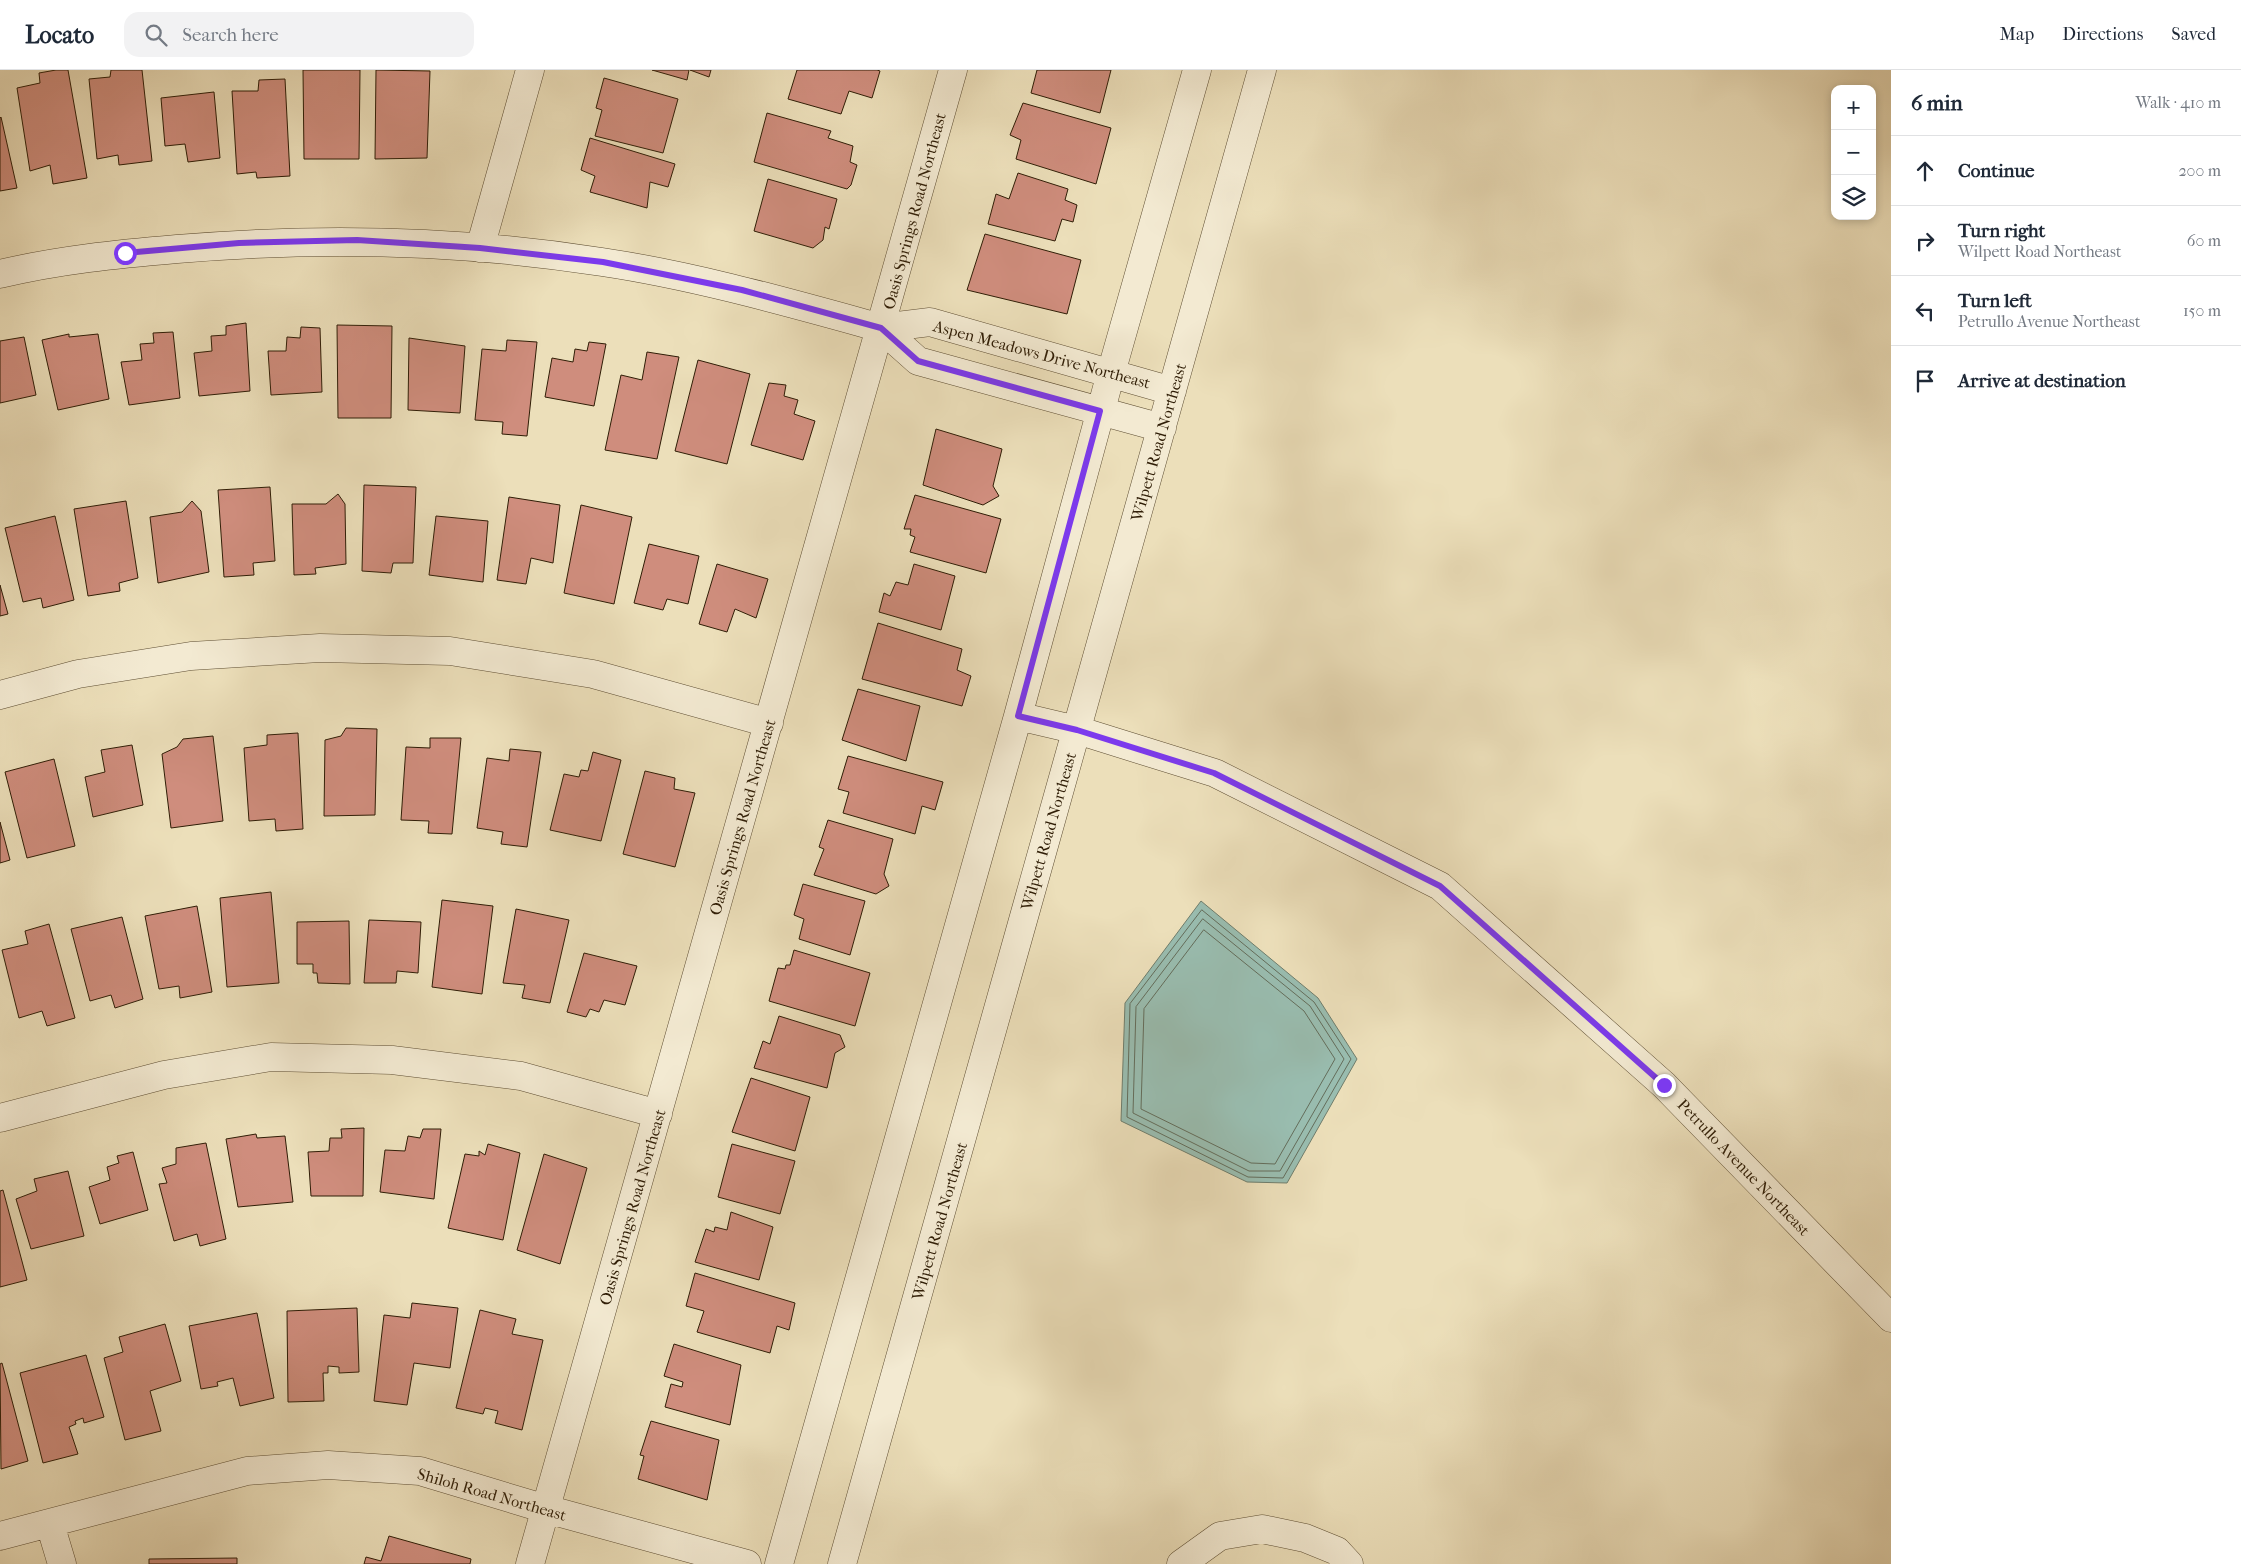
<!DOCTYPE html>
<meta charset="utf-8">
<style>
:root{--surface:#fff;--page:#f2f2f3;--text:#1f2937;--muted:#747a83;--line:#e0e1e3}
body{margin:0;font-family:"IM FELL French Canon",serif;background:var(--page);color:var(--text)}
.controls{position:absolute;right:15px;top:15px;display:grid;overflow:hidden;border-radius:10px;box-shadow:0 2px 8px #0003}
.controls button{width:45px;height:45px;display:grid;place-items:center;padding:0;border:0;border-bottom:1px solid var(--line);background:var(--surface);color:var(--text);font:25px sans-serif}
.stop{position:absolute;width:15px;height:15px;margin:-11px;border:4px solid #7c3aed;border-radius:50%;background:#fff}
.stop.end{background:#7c3aed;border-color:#fff;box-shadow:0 1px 5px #0008}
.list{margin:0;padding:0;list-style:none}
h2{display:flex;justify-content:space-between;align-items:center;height:65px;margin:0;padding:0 20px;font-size:21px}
h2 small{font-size:16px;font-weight:400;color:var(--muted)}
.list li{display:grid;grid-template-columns:32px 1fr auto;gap:15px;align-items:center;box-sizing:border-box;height:70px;padding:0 20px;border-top:1px solid var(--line)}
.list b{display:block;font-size:19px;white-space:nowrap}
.list p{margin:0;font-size:16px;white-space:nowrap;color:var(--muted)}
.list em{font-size:16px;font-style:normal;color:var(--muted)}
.icon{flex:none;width:28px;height:28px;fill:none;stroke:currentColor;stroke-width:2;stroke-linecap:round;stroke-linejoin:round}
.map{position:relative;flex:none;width:1891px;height:1494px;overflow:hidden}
header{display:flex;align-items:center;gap:30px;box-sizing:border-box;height:70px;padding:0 25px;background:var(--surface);border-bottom:1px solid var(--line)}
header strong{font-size:24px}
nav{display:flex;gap:28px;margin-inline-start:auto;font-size:18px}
.search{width:350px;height:45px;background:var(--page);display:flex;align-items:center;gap:12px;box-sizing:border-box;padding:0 18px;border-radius:15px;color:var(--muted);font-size:19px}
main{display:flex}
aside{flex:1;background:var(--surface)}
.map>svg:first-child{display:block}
.water{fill:#99bdb0;stroke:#6f7d6c}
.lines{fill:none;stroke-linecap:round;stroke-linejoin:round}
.shore{stroke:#646d5b;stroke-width:1}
.building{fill:#cf8d7d;stroke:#2f1d06}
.minor-casing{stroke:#5e4e33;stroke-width:29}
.minor{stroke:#f3ead2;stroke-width:28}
.route{stroke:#7c3aed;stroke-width:6}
.labels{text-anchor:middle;stroke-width:4;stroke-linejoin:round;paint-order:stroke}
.street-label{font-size:16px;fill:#2f1d06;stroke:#f3ead2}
</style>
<header>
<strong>Locato</strong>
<div class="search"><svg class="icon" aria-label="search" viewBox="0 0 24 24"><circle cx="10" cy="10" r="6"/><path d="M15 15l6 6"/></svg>Search here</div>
<nav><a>Map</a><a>Directions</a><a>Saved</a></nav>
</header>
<main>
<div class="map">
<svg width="1891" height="1494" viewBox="0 0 1891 1494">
<rect width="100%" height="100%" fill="#ecdfba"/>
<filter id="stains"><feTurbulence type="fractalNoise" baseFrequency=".004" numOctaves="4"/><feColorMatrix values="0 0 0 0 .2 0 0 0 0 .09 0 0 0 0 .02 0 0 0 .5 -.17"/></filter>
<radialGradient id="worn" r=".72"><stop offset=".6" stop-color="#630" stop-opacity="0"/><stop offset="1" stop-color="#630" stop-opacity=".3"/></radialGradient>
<path class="water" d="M1201 831 1318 928 1357 989 1287 1113 1247 1112 1121 1051 1125 933Z"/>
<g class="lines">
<path class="shore" d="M1202 840 1314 932 1351 989 1283 1108 1248 1107 1127 1047 1130 934Z
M1203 849 1310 936 1344 989 1280 1101H1249L1133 1043 1136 937Z
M1204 860 1304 941 1335 989 1275 1094 1251 1093 1141 1039 1144 939Z"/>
</g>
<path class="building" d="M56 0H68L87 108 53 114 50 95 30 101 17 18 40 13 39 3Z
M111 0H142L152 91 119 95 118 85 97 89 89 9 110 7Z
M303 0H360L359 89H304Z
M376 0 430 1 427 88 375 89Z
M652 0H689L687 10Z
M690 0H711L709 7Z
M797 0H877L880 1 872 28 849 21 841 44 788 29Z
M1037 0H1111L1100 43 1031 23Z
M604 8 678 29 663 83 595 66 602 40 596 38Z
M285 9 290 106 257 108 256 102 237 104 232 21H258L259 10Z
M214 22 220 88 188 92 185 74 165 76 161 28Z
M1023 33 1111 58 1096 114 1016 89 1021 70 1010 65Z
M767 43 831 61 828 68 853 76 850 92 857 95 851 115 847 119 754 92Z
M1 47 17 118 0 121V48Z
M590 68 675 94 668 117 650 112 647 138 590 122 595 106 581 100Z
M1018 103 1068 119 1065 130 1077 135 1073 152 1062 149 1055 171 988 154 996 124 1009 129Z
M768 109 837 129 829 159 825 157 823 170 813 178 754 161Z
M985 164 1081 190 1067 244 967 220Z
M246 253 250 321 199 326 194 283 212 281 211 266 226 265V256Z
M337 255 392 256 391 348H338Z
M301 257 320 258 322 322 271 325 268 281H286L287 267 300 268Z
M173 262 180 328 129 335 121 292 142 290 140 274 154 273 153 263Z
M69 264V267L98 264 109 329 58 340 42 270Z
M24 267 36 325 0 333V271Z
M409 268 465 276 460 343 408 340Z
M507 270 537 272 527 366 502 364 503 352 475 350 482 279 506 281Z
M589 272 606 274 594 336 545 327 552 288 573 292 575 279 587 281Z
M647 282 679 287 657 389 605 380 621 305 642 310Z
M698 290 750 304 727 394 675 381Z
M769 313 786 315 784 326 798 330 794 344 815 351 803 390 751 375Z
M936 359 1002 379 993 416 999 426 983 435 923 415Z
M364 415 416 417 413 493H393L391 503 362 501Z
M270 417 275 491 253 493 254 505 224 507 218 420Z
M338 424 345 434 346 494 315 498 316 504 294 505 292 434H326Z
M915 425 1001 449 986 503 910 482 915 467 910 465 911 459H904Z
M509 427 560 435 553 493 531 488 526 514 497 510Z
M126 431 138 508 119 513 120 521 88 526 74 439Z
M192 431 201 441 209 502 158 513 150 447 182 442Z
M581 435 632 447 614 534 564 523Z
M55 446 74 530 43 538 41 528 23 532 5 458Z
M436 446 488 451 483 512 429 505Z
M649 474 699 486 688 534 667 529 663 540 634 533Z
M717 494 768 509 756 548 735 539 727 562 699 554Z
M914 494 955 506 941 560 879 542 884 523 890 526 896 512 908 515Z
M0 515 8 544 0 546Z
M878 553 962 579 957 600 971 606 962 636 862 609Z
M858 619 920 636 906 691 842 670Z
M346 658 377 659 375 745 324 746 325 670 341 666Z
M298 663 303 759 276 761 275 749 249 751 244 678 267 675V665Z
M213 666 223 751 171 758 162 684 177 677 183 669Z
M430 668H461L452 764 428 763 429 751 401 750 406 677 430 678Z
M132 675 143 735 93 747 85 707 105 702 101 680Z
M510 679 541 682 527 777 501 774 503 762 477 758 487 688 509 691Z
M593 682 621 690 601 771 550 760 564 704 579 707 581 700 588 701Z
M848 686 943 712 935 740 922 736 915 764 843 743 849 722 838 719Z
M54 689 75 776 27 788 5 702Z
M645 701 675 708 674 719 695 723 675 797 623 784Z
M828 750 893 769 884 804 889 816 876 824 814 805 824 779 819 777Z
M0 752 10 790 0 793Z
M803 814 865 831 850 885 799 869 804 849 794 845Z
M271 822 279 913 227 917 220 828Z
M442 830 493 836 482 924 432 917Z
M197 836 212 922 180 928 179 916 159 919 145 846Z
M516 839 569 850 550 933 522 928 525 915 503 913Z
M122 847 143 929 115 938 111 925 90 931 71 859Z
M369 850 421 852 418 903 397 901 396 913H364Z
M349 851 350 914 318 913 317 903H313V894H297V852Z
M49 854 75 948 47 956 42 941 19 948 2 880 28 874 25 861Z
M794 880 870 903 855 956 769 931 778 898 785 899 786 895H790Z
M584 883 637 896 625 935 604 930 599 942 590 939 586 947 567 942Z
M779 946 840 965 845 977 835 983 827 1018 754 998 763 971 770 974Z
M751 1008 810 1027 795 1081 732 1062Z
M364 1058 363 1126H311L308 1082 329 1081 330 1068H342L341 1059Z
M423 1059H441L434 1129 380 1122 385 1080 405 1081 408 1066 420 1068Z
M256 1064 257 1068 285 1066 293 1132 238 1137 226 1069Z
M206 1073 226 1169 200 1176 197 1164 174 1171 159 1114 167 1113 162 1098 176 1094V1078Z
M488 1074 520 1083 503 1170 448 1158 465 1084 479 1086V1081L485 1085Z
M732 1074 795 1091 780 1144 718 1127Z
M133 1082 148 1140 100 1154 89 1117 110 1110 107 1097 119 1093 117 1086Z
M544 1084 587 1098 560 1194 517 1180Z
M68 1101 84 1166 31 1179 16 1129 37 1121 34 1109Z
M3 1120 27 1210 0 1217V1121Z
M731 1142 773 1157 759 1210 695 1192 706 1159 714 1162 715 1157 727 1160Z
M695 1203 795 1233 789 1260 777 1256 770 1283 697 1262 704 1241 686 1236Z
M412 1233 458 1238 450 1298 414 1293 407 1335 374 1331 384 1245 410 1248Z
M357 1238 359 1302 339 1303V1297L328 1296V1303H323L324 1331 288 1332 287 1241Z
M480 1240 516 1249 512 1264 543 1270 522 1360 495 1353 498 1341 485 1338 483 1344 456 1338Z
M257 1243 274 1328 240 1336 233 1308 217 1312 218 1316 201 1319 189 1256Z
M165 1254 181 1311 150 1321 161 1361 125 1370 104 1288 123 1282 119 1267Z
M674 1274 741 1295 730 1355 665 1337 671 1314 682 1317 683 1312 664 1306Z
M86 1285 104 1347 84 1353 83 1348 75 1351 76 1354 69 1357 78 1384 43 1393 20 1303Z
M2 1293 28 1391 1 1399 0 1294Z
M651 1351 719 1370 707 1430 638 1409 644 1386 640 1385Z
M389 1466 471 1489 470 1494H364L366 1487 381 1491Z
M237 1488V1494H149V1489Z"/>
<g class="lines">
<defs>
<path id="minor" d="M480 178 530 0
M0 204C58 190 118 184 177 179 319 167 462 170 602 192 696 206 790 233 881 258
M1162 358 918 291 881 258 930 252 1172 321
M0 625 78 604 191 586 320 578 450 581 593 604 769 653
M1018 646 1077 660 1215 703 1440 816 1664 1015 1891 1248
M0 1048 164 1005 271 987 392 990 521 1006 658 1044
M50 1454 62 1494
M0 1466 247 1401 328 1395 420 1401 546 1439 747 1494
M530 1494 953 0
M779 1494 1018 646 1111 303 1197 0
M842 1494 1262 0
M1181 1494 1220 1466 1262 1459 1305 1468 1337 1481 1349 1494"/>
</defs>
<use href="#minor" class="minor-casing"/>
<use href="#minor" class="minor"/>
</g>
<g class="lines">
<path class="route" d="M125 183 239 173 357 170 480 178 603 192 742 220 881 258 918 291 1100 341 1018 646 1077 660 1214 703 1440 816 1664 1015"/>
</g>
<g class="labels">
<g class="street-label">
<text transform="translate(914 141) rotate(-75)" y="6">Oasis Springs Road Northeast</text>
<text transform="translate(1042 284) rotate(15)" y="6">Aspen Meadows Drive Northeast</text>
<text transform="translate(1158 372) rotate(-74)" y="6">Wilpett Road Northeast</text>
<text transform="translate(742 747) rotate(-74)" y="6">Oasis Springs Road Northeast</text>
<text transform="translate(1048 761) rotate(-74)" y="6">Wilpett Road Northeast</text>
<text transform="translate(1744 1097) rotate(46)" y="6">Petrullo Avenue Northeast</text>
<text transform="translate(632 1137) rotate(-74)" y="6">Oasis Springs Road Northeast</text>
<text transform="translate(939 1151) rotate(-74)" y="6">Wilpett Road Northeast</text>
<text transform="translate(492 1424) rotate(16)" y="6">Shiloh Road Northeast</text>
</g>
</g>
<rect width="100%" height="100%" filter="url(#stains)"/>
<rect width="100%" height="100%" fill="url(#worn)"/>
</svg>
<div class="controls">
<button>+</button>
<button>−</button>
<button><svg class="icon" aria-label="layers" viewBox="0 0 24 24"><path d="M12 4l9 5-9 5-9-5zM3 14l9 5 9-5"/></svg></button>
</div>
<div class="stop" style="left:125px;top:183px"></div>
<div class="stop end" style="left:1664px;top:1015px"></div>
</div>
<aside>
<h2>6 min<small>Walk · 410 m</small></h2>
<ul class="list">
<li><svg class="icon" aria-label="ahead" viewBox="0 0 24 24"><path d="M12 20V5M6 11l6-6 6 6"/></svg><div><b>Continue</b></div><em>200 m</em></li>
<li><svg class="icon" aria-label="right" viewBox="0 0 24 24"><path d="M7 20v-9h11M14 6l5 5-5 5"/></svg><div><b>Turn right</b><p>Wilpett Road Northeast</p></div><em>60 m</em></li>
<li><svg class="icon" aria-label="left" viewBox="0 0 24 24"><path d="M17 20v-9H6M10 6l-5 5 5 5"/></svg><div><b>Turn left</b><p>Petrullo Avenue Northeast</p></div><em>150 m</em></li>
<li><svg class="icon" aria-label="arrive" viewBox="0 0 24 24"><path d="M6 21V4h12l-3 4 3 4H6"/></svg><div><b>Arrive at destination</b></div></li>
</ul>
</aside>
</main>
